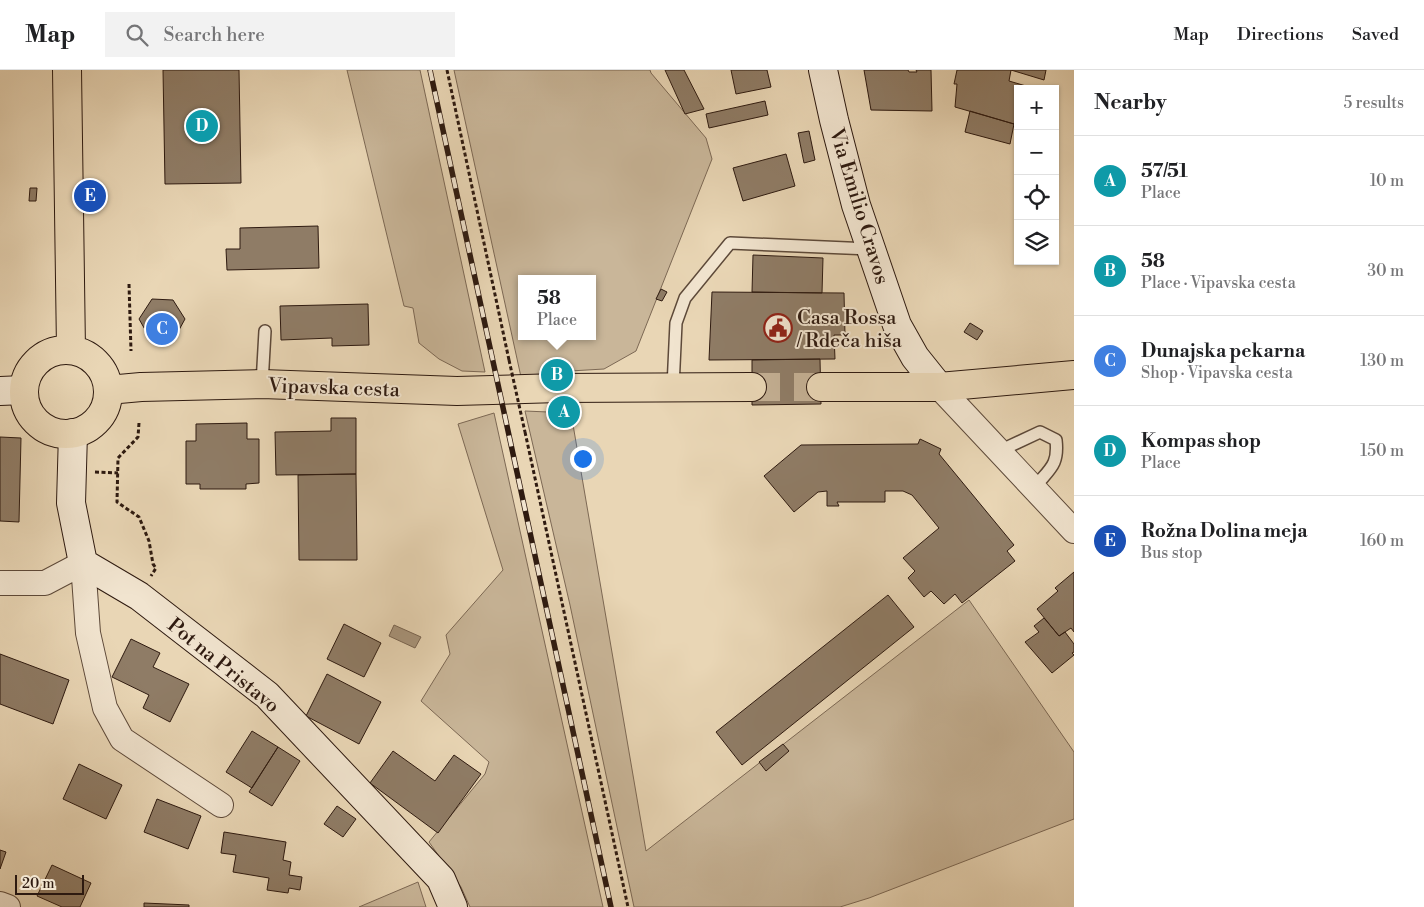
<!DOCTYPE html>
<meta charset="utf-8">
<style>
:root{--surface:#fff;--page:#f2f2f2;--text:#202124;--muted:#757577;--line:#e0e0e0;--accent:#8f2418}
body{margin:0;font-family:"Libre Bodoni",serif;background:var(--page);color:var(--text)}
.controls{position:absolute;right:15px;top:15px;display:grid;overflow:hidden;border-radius:0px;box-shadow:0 1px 4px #0004}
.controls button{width:45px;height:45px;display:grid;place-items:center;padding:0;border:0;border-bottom:1px solid var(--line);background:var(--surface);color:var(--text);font:25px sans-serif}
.scale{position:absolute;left:15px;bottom:12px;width:69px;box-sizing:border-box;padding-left:5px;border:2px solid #2e1a10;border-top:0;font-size:14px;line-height:18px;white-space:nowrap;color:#2e1a10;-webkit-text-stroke:4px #f1e4cf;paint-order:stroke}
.you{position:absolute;left:582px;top:388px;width:18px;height:18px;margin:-12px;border:4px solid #fff;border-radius:50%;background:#1a73e8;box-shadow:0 0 0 8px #1a73e833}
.badge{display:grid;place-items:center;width:32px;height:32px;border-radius:50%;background:var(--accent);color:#fff;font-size:16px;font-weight:700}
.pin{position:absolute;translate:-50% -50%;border:2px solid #fff;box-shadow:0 1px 5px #0006}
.popup{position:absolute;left:518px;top:205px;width:78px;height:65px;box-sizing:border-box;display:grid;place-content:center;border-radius:0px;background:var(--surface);filter:drop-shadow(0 1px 4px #0005);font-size:16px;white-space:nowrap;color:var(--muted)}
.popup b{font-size:19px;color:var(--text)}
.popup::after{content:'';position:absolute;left:50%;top:100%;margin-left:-10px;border:10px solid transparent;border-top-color:var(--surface)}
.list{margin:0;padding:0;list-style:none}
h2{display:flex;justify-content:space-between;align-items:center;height:65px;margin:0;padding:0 20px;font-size:21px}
h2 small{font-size:16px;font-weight:400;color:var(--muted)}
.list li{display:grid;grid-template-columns:32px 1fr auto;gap:15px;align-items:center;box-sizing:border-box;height:90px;padding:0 20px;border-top:1px solid var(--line)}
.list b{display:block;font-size:19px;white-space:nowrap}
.list p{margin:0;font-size:16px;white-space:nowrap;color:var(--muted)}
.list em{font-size:16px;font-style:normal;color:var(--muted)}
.icon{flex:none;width:28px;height:28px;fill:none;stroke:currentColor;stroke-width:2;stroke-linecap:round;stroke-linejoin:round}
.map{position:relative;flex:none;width:1074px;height:837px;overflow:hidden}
header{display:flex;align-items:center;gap:30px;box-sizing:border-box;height:70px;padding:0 25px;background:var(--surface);border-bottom:1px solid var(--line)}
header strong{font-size:24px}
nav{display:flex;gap:28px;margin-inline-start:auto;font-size:18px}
.search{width:350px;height:45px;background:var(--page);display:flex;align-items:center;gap:12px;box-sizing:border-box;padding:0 18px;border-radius:0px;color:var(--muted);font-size:19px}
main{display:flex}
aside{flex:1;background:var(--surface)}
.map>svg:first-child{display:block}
.green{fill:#c9b699;stroke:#7c6854;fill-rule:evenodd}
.water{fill:#a9967d;stroke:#786451}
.building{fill:#8f7c66;stroke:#2e1a10}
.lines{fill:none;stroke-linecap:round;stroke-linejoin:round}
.primary-tunnel{stroke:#c4b094;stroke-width:28;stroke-dasharray:28 14;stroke-linecap:butt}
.lane-casing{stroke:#5d4939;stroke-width:14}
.street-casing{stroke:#5d4939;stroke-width:26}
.secondary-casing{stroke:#2e1a10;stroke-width:30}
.primary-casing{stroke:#2e1a10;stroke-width:30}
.path{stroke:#2e1a10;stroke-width:3;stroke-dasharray:4 2.5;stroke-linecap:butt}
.lane{stroke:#f1e4cf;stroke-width:11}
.street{stroke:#f1e4cf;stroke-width:24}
.secondary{stroke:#f1e4cf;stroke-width:28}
.primary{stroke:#e9d6b5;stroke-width:28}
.rail-casing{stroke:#2e1a10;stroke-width:5.5}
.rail{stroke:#f1e4cf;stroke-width:4;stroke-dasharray:11;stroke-linecap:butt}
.path-bridge{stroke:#2e1a10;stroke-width:3;stroke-dasharray:4 2.5;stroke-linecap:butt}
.labels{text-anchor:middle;stroke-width:4;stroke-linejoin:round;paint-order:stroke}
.street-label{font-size:20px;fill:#2e1a10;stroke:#f1e4cf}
.poi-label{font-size:20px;fill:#2e1a10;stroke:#f1e4cf;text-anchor:start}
</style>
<header>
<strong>Map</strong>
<div class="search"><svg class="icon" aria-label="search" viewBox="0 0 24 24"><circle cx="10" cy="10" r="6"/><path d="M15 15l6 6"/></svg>Search here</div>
<nav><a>Map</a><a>Directions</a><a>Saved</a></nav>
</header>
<main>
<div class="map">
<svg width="1074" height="837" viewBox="0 0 1074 837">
<rect width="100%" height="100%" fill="#e9d6b5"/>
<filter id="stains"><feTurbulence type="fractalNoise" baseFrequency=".004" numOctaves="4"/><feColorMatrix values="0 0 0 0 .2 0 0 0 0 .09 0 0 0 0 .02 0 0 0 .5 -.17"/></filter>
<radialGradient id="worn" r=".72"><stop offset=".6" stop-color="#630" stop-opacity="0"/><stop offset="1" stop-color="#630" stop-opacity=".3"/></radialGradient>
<path class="green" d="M347 0H420L485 302 462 301 439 289 419 273 413 238 404 236Z
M454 0H650L651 3 706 68 712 89 636 281 604 299 570 301 544 306 521 307ZM522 209H592V266H522Z
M525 341 571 343 646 781 969 530 1074 682V749L869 828 840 837H634L570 535Z
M494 343 603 837H470L461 817 429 772 485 704 489 692 421 631 450 584 446 565 503 500 458 354Z
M418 812 426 837H359Z"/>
<path class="water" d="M394 555 421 567 415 578 389 566Z"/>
<path class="building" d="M163 0H239L241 113 165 114Z
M665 0H684L704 39 685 44Z
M731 0H767L771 17 736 24Z
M864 0H908L909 2H917L916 0H931L932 41 871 40Z
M957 0H1046L1044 10 1011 0 1009 11 1026 16 1025 19H1018V41L1014 54 955 37 957 14H954Z
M765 31 768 45 709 58 706 44Z
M970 41 1014 54 1010 74 965 62Z
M809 61 815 90 804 93 798 63Z
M786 84 795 116 743 131 733 98Z
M30 118H37L36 131H29Z
M318 156 319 198 227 200 226 179H240V158Z
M753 185 823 188 822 223 752 222Z
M661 219 667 222 662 231 656 229Z
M712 222 844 223 845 265H834L835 289 709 290Z
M152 229 173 230 185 249 174 269 151 270 139 249Z
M368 234 369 275 332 276V268L281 270 280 236Z
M970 253 983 261 977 270 964 262Z
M820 289 821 334 752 335V290Z
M331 348H356V404L276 405 275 362 331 361Z
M247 353V369H259V413L246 414V419H200V414H186V371H196V354Z
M0 367 21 368 19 452 0 451Z
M920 369 941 379 939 384 1014 475 1007 481 1015 491 962 533 955 524 944 534 931 521 924 527 908 508 915 501 903 488 939 458 912 425 903 421H885V432H837L839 436H827V421L818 422 794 442 764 406 801 375 918 374Z
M356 404 357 490H299L298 405Z
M1074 502V562L1071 558 1059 566 1037 539 1058 521 1055 518Z
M888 525 914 557 742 695 716 662Z
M1044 548 1059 566 1065 562 1074 574V582L1072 583 1074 585 1052 603 1025 572 1039 562 1034 556Z
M344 554 381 573 364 607 327 589Z
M131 569 160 583 153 597 189 614 170 652 143 638 149 625 112 607Z
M0 584 69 610 53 654 0 634Z
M327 604 381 632 359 674 306 646Z
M252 661 278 677 252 718 226 702Z
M783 674 789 681 766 701 759 692Z
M278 677 300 691 272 736 249 722Z
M393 681 435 711 454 685 481 704 438 763 370 713Z
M79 694 122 715 106 749 63 729Z
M157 729 201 746 188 779 144 762Z
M337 736 356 749 343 767 324 754Z
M224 762 286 772 283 790 291 792 289 805 302 807 300 820 289 818 288 823 267 820 269 808 233 802 236 785 221 783Z
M0 780 6 782 0 799Z
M52 795 91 813 80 837H62L37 826Z
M144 833 189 835V837H144Z"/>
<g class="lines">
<path class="primary-tunnel" d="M752 317H821"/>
<defs>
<path id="lane" d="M262 314 265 261
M673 317 676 253 685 228 730 173 870 179
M1002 384 1010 376 1040 362 1056 370C1059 396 1049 399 1034 418"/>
<path id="street" d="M939 317 1074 461
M0 513H45L83 493 88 563 105 638 122 669 221 735
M0 834 8 837"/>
<path id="secondary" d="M823 0 834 50 856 135 897 255 915 287 939 317
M0 321 24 320
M73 363 71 433 83 493 139 526 267 625 441 809 453 837"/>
<path id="primary" d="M67 0 71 280
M24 322a42 42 0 1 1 84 0a42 42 0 1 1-84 0Z
M821 317H939L1074 305
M108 320 141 317 262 314 457 321 559 318 752 317"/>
</defs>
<use href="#lane" class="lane-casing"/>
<use href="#street" class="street-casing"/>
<use href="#secondary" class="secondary-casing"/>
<use href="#primary" class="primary-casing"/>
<path class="path" d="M447 0 509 290
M129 214 131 281
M139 353 138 367 118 388 117 432 139 447 149 471 153 494 156 498 151 506
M525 362 628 837
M95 402 118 403"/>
<use href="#lane" class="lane"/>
<use href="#street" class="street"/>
<use href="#secondary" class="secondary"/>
<use href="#primary" class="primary"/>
<defs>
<path id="rail" d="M430 0 611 837"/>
</defs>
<use href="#rail" class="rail-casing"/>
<use href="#rail" class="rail"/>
<path class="path-bridge" d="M509 290 525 362"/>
</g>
<defs>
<symbol id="civic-ring" viewBox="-11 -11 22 22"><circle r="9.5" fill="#f1e4cf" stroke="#8f2418" stroke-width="1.5"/><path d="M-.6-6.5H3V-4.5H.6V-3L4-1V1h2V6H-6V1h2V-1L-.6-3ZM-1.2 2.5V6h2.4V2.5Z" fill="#8f2418"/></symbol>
</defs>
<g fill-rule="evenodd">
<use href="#civic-ring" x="762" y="242" width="32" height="32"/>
</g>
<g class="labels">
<g class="street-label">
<text transform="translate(860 136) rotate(73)" y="7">Via Emilio Cravos</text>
<text transform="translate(334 317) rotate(2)" y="7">Vipavska cesta</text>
<text transform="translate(224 595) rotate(39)" y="7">Pot na Pristavo</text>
</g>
<g class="poi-label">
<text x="797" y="254">Casa Rossa<tspan x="797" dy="23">/ Rdeča hiša</tspan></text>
</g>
</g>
<rect width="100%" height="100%" filter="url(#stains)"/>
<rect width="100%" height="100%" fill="url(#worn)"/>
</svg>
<div class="controls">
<button>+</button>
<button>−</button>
<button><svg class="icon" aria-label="locate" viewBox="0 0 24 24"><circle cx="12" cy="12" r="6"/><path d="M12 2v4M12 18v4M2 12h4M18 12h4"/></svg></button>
<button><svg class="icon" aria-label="layers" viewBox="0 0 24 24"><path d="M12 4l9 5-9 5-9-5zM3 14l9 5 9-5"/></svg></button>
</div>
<div class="scale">20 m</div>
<div class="you"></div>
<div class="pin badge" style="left:564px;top:342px;background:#0f9aa8">A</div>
<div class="pin badge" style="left:557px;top:305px;background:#0f9aa8">B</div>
<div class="popup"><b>58</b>Place</div>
<div class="pin badge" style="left:162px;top:259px;background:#3f7fe0">C</div>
<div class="pin badge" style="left:202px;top:56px;background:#0f9aa8">D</div>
<div class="pin badge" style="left:90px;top:126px;background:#1a4fb4">E</div>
</div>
<aside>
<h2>Nearby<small>5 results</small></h2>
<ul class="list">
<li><span class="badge" style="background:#0f9aa8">A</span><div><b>57/51</b><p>Place</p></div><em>10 m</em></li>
<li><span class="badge" style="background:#0f9aa8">B</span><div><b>58</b><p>Place · Vipavska cesta</p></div><em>30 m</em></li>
<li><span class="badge" style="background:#3f7fe0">C</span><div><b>Dunajska pekarna</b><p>Shop · Vipavska cesta</p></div><em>130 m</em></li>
<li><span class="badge" style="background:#0f9aa8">D</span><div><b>Kompas shop</b><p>Place</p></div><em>150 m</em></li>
<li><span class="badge" style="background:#1a4fb4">E</span><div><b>Rožna Dolina meja</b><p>Bus stop</p></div><em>160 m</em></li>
</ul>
</aside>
</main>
